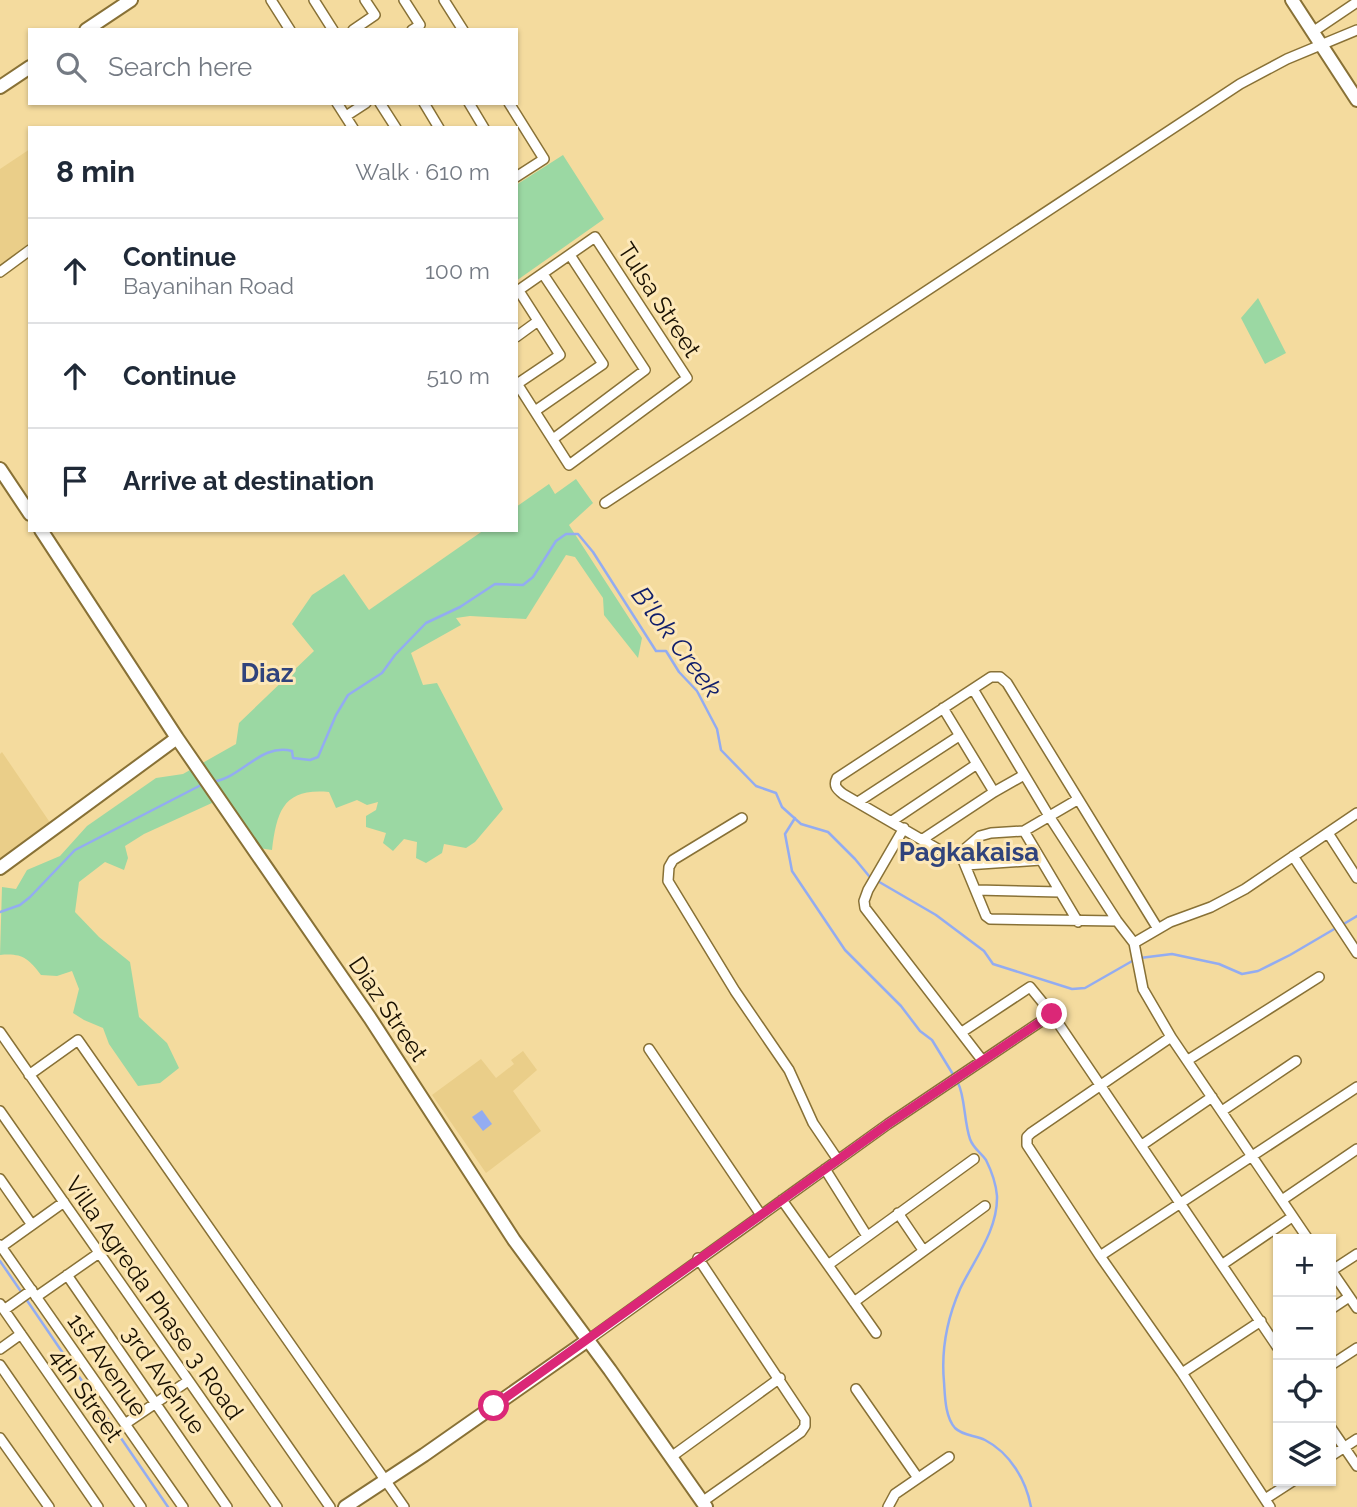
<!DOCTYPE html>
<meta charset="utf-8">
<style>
:root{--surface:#fff;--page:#f6f6f7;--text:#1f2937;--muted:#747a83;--line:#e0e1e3}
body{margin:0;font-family:Raleway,sans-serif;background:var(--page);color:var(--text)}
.controls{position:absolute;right:21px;bottom:21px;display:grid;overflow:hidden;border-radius:0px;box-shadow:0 2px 5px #0004}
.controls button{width:63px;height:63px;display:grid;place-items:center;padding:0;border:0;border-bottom:2px solid var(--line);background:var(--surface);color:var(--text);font:35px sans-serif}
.stop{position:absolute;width:21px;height:21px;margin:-16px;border:5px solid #db2777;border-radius:50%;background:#fff}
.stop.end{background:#db2777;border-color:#fff;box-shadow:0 2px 7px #0008}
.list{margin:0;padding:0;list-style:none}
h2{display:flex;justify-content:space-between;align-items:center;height:91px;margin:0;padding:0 28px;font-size:30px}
h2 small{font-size:23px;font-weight:400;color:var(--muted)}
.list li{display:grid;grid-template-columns:46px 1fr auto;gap:21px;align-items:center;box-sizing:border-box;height:105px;padding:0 28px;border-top:2px solid var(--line)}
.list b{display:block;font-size:26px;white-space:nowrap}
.list p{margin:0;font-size:23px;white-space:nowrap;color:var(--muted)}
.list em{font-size:23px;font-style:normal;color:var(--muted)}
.icon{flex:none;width:38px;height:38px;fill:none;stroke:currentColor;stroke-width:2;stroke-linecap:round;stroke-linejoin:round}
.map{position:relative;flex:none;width:1357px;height:1507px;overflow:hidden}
.search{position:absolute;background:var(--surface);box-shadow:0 2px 5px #0004;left:28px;top:28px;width:490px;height:77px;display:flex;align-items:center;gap:18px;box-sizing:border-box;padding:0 24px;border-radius:0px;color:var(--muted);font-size:26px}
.panel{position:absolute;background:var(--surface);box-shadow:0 2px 5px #0004;left:28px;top:126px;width:490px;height:406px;border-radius:0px}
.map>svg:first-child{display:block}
.built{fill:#eace89}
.green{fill:#9bd8a3}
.water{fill:#93acf1}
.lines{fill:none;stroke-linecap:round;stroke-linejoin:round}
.stream{stroke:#93acf1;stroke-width:2.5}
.street-casing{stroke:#887136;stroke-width:12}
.secondary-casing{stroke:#887136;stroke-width:16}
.street{stroke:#fff;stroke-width:9}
.secondary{stroke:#fff;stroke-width:12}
.route{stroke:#db2777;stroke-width:9}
.labels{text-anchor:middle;stroke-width:6;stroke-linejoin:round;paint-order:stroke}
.street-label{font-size:24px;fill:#191000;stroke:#fde8b8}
.water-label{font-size:26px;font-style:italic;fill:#101e6b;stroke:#fde8b8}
.neighbourhood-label{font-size:26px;font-weight:bold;fill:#30437c;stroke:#fde8b8}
</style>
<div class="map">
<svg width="1357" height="1507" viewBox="0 0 1357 1507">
<rect width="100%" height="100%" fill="#f4db9e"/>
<path class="built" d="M30 149V245L0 264V169Z
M2 752 51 824 0 862V754Z
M523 1051 537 1070 513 1091 541 1131 486 1173 432 1095 481 1059 496 1078 514 1064 511 1060Z"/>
<path class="green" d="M563 155 604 219 516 281V185Z
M1258 298 1286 353 1265 364 1241 318Z
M576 479 593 503 569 525 642 638 638 658 604 615 603 598 575 557 566 555 526 619 470 616 456 618 461 625 411 653 423 685 437 683 503 809 475 842 466 848 444 844 442 853 426 863 416 858 417 842 404 839 393 851 383 843 386 833 366 827V816L376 810 378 802 367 805 357 800 336 808 329 792C284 788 277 810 272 850L259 848 225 797 144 834 125 846 128 858 124 870 105 862 79 882 75 912 99 937 130 962 139 1017 167 1043 179 1068 160 1083 138 1086 109 1044 103 1028 84 1020 73 1013 79 989 72 971 57 976 41 975C28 958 22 953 0 955L2 887 16 889 27 870 60 856 87 826 156 778 183 774 236 744 239 723 314 651 292 624 312 595 344 574 369 610 484 530H516V507L549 484 555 494Z"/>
<path class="water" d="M482 1110 492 1124 483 1131 472 1117Z"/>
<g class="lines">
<path class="stream" d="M211 782C240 780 261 742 292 751L293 758 310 760 318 757 336 715 348 695 382 673 395 655 426 623 460 607 495 584 523 585 533 577 556 541 566 534H578L593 552 656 651H666L679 672 697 691 717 729 721 750 756 786 776 793 782 807 801 824 828 832 855 859 869 876 936 915 984 951 993 964 1072 989 1085 988 1134 960
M795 818 785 834 792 871 845 950 901 1006 920 1031 932 1040 954 1076
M0 912 20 905 30 897 75 850 205 783
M1342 925 1357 916
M1140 958 1172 954 1219 964 1242 974 1258 971 1290 955 1336 928
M958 1083C965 1096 964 1122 970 1139 973 1148 981 1153 986 1160 991 1170 996 1184 997 1196 998 1230 974 1260 960 1289 947 1319 941 1350 944 1382 945 1396 945 1417 955 1428 963 1436 975 1435 985 1440 1010 1453 1026 1480 1031 1507
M0 1261 22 1293
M26 1299 168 1507"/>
<defs>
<path id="street" d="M271 0 290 30
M314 0 333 30
M404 0 420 25 412 30
M444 0 463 30
M353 30 375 15 365 0
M1314 31 1357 2
M337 103 353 128
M380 103 396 128
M424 103 439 128
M469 103 484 128
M509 103 544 159 516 177
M346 116 366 103
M0 272 30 250
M516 292 595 237 687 378 569 465 516 382
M516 337 538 321
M517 384 560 355 519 291
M535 411 603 364 543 274
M553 439 645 370 570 255
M605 503 1240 84 1287 59 1357 30
M973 689 1049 816 1117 921 1134 943 1143 989 1171 1037 1308 1239
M943 708 994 792
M1077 800 1024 831 991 833 980 836 960 853 948 855 843 794C837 789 833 786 837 778L991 677H1000L1007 683 1158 929
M858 802 959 736
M742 818 673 860 669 867 668 881 735 991 789 1070 813 1123 838 1160
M892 821 977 764
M904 828 868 890 864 901 865 908 982 1060
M1024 831 1078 922
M1328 833 1357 878
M923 839 994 792 1024 775
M960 853 986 916 990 919 1117 921
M1293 856 1357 953
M966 865 1041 860
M976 890 1060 892
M1134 943 1170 922 1211 907 1245 889 1357 813
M0 1032 330 1507
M962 1032 1030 987 1052 1014 1278 1348
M1171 1037 1031 1133 1027 1137V1145L1100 1256 1182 1373 1270 1507
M649 1049 761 1215
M1188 1060 1319 977
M29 1075 78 1040 404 1507
M0 1111 277 1507
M1222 1111 1296 1061
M1142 1145 1212 1097
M825 1169 867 1236
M0 1179 32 1225
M782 1200 876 1333
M1282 1200 1357 1149
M898 1213 923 1250
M0 1245 183 1507
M1 1247 64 1202
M1100 1256 1357 1087
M698 1258 805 1419V1426L801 1432 702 1502
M1223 1264 1292 1217
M828 1265 974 1159
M1331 1270 1357 1308
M1331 1271 1357 1254
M67 1275 227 1507
M36 1297 99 1253
M854 1302 985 1206
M0 1304 141 1507
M1331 1309 1349 1297
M4 1310 32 1290
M588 1340 888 1124 1052 1014
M0 1349 21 1334
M0 1365 98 1507
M1331 1365 1357 1348
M1182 1373 1261 1321
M856 1389 918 1478
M125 1424 188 1381
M1331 1428 1357 1466
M0 1438 49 1507
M1331 1456 1357 1439
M671 1457 780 1378
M1265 1499 1293 1481
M888 1507 895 1494 949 1457"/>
<path id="secondary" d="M1292 0 1357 100
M86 30 131 0
M0 87 30 67
M0 469 30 514
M41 530 177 738 370 1018 514 1240 610 1370 706 1507
M0 868 177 738
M345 1507 424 1455 588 1340"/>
</defs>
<use href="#street" class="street-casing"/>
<use href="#secondary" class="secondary-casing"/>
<use href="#street" class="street"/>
<use href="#secondary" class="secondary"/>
</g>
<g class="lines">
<path class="route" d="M494 1406 888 1124 1052 1014"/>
</g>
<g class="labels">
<g class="street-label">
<text transform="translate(659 300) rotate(57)" y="8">Tulsa Street</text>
<text transform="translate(388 1009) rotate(56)" y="8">Diaz Street</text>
<text transform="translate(154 1298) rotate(55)" y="8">Villa Agreda Phase 3 Road</text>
<text transform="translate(107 1365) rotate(55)" y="8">1st Avenue</text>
<text transform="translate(164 1380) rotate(55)" y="8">3rd Avenue</text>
<text transform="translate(86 1395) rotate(55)" y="8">4th Street</text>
</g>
<g class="water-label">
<text transform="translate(677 642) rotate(53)" y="9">B'lok Creek</text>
</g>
<g class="neighbourhood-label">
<text x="267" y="682">Diaz</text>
<text x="969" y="861">Pagkakaisa</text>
</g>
</g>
</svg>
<div class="controls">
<button>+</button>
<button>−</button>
<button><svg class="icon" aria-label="locate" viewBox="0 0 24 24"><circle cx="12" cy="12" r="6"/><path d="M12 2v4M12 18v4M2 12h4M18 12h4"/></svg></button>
<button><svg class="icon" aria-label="layers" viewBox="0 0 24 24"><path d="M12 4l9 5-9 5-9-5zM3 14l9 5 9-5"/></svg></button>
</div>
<div class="stop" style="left:494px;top:1406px"></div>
<div class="stop end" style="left:1052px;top:1014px"></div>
<div class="search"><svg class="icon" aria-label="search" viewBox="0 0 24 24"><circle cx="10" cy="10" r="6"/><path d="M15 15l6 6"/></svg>Search here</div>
<section class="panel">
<h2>8 min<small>Walk · 610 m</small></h2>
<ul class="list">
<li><svg class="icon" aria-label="ahead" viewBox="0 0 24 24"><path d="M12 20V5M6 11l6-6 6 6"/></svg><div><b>Continue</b><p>Bayanihan Road</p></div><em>100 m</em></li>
<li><svg class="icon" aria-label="ahead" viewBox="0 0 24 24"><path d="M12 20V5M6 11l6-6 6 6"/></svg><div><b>Continue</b></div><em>510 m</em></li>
<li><svg class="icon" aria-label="arrive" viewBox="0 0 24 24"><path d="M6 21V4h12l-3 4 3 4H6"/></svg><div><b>Arrive at destination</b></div></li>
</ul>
</section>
</div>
